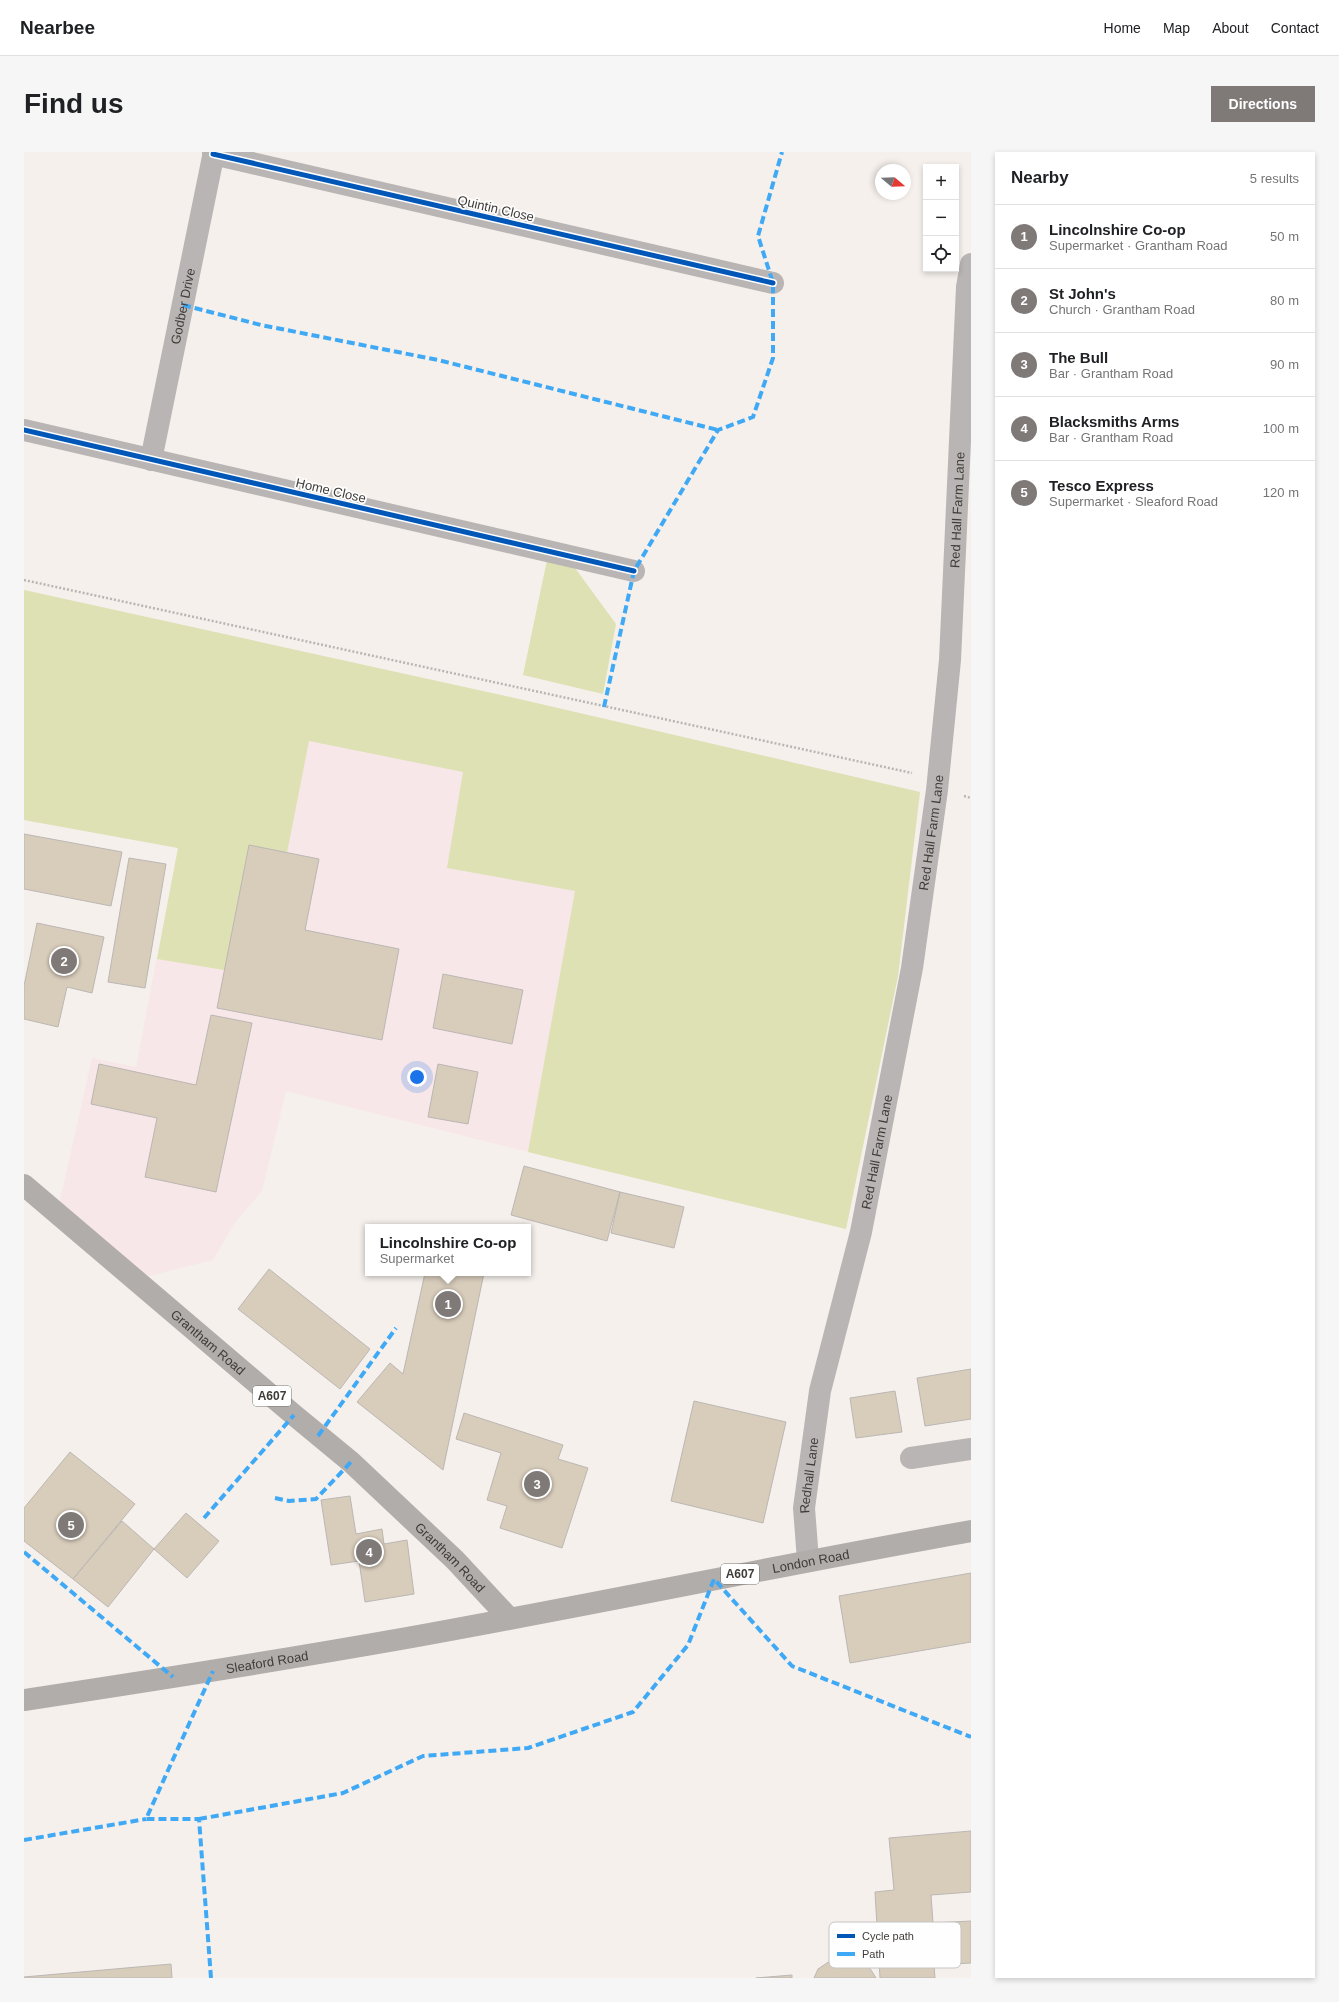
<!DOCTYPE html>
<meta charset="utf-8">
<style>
:root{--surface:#fff;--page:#f6f6f6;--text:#202124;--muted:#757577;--line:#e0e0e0;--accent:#7f7a77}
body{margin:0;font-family:Helvetica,sans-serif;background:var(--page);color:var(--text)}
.controls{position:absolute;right:12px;top:12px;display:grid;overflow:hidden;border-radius:0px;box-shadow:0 2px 6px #0003}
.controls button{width:36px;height:36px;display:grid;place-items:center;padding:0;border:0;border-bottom:1px solid var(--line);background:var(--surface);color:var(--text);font:20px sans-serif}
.compass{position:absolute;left:851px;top:12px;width:36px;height:36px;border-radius:50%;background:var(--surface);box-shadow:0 2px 6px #0003;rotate:109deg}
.you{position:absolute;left:393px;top:925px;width:14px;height:14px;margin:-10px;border:3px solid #fff;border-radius:50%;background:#1a73e8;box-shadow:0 0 0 6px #1a73e833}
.badge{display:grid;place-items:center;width:26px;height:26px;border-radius:50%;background:var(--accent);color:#fff;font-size:13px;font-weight:700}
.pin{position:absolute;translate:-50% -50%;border:2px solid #fff;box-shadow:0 1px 4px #0006}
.popup{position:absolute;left:341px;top:1072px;width:166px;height:52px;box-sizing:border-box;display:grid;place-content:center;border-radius:0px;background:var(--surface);filter:drop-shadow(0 1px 3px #0005);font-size:13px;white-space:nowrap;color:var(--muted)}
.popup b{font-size:15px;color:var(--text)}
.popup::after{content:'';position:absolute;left:50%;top:100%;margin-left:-8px;border:8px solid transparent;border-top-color:var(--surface)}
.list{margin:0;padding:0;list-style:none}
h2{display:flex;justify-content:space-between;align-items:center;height:52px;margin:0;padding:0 16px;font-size:17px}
h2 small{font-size:13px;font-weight:400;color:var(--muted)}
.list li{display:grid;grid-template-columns:26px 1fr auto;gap:12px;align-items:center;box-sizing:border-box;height:64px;padding:0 16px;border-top:1px solid var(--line)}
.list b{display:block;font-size:15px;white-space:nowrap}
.list p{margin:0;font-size:13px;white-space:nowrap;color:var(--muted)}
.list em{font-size:13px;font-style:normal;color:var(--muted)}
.icon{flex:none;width:22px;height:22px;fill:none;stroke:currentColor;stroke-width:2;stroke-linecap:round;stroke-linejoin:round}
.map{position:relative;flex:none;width:947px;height:1826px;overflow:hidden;border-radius:0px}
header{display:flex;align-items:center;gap:24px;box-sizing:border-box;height:56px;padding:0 20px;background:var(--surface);border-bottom:1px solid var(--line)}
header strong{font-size:19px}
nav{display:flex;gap:22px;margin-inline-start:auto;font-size:14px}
.intro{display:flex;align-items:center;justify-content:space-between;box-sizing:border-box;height:96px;padding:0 24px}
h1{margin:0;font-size:28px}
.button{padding:10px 18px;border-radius:0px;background:var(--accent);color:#fff;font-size:14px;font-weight:700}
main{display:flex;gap:24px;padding:0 24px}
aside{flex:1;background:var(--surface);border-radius:0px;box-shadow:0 2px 6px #0003}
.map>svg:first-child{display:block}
.education{fill:#f8e7e8}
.green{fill:#dde1b3}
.building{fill:#d8ccbb;stroke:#bbb7b4}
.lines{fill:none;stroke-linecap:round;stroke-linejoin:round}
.path{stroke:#b9b5b4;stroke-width:2.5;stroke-dasharray:2 2;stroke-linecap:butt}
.minor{stroke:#b8b5b4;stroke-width:22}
.major{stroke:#b1adab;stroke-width:22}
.quiet{stroke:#3fa9f5;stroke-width:4;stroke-dasharray:8 4;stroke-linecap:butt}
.cycleway-casing{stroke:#fefefe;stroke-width:8}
.cycleway{stroke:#0057b8;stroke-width:5}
.labels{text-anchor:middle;stroke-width:3.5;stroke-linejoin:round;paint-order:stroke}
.shield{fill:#fefefe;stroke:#787673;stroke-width:1}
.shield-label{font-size:12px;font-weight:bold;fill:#3f3b38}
.street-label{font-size:13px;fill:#3f3b38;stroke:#fefefe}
.key{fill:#fefefe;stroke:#c5c4c3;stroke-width:1}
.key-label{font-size:11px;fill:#3f3b38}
</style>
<header>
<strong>Nearbee</strong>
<nav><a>Home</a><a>Map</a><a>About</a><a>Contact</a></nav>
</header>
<div class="intro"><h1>Find us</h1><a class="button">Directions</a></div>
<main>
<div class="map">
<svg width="947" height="1826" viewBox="0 0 947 1826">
<rect width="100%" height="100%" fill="#f5f0eb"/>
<path class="education" d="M0 438 495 547 896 640 874 824 822 1077 484 995 262 939 238 1039 210 1072 189 1108 109 1128 33 1062 68 906 112 915 154 696 0 668Z"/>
<path class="green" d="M523 408 551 416 592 472 579 542 499 523Z
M0 438 495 547 896 640 874 824 822 1077 504 1000 551 739 423 716 439 620 285 589 263 701 200 818 133 807 154 696 0 668Z"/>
<path class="building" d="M0 682 98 700 87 754 0 737Z
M225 693 295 707 281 778 375 797 358 888 193 856Z
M105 706 142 712 121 836 84 830Z
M13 771 80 785 68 841 43 835 34 875 0 867V834Z
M419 822 499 838 488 892 409 876Z
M187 863 228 871 192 1040 121 1025 133 966 67 952 75 912 172 933Z
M414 912 454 920 444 972 404 965Z
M500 1014 596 1040 583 1089 487 1063Z
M596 1040 660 1055 650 1096 587 1081Z
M245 1117 346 1197 316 1237 214 1157Z
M401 1121H460L419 1318 333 1250 366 1211 379 1222Z
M947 1217V1267L901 1274 893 1226Z
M871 1239 878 1280 832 1286 826 1246Z
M670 1249 762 1270 739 1371 647 1349Z
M440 1261 539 1293 534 1307 564 1316 538 1396 476 1376 483 1354 463 1348 477 1301 432 1287Z
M46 1300 111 1352 49 1427 0 1389V1356Z
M326 1344 332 1382 358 1377 360 1392 383 1388 390 1442 341 1450 335 1409 307 1413 297 1348Z
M162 1361 195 1389 163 1426 130 1397Z
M98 1369 130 1397 84 1455 49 1427Z
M947 1421V1490L826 1511 815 1444Z
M947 1679V1740L907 1743 909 1771 947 1769V1811L910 1813 911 1826H856L851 1740 870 1738 865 1686Z
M815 1803 840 1807 852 1826H790L794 1817Z
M147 1812 148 1826H0V1825Z
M768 1823V1826H732Z"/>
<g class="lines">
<path class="path" d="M0 428 888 621
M940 644 947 646"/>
<g class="minor">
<path d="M189 2 749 131"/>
<path d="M0 278 610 419"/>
<path id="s1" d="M127 308 190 0"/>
<path d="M887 1306 947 1297"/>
<path id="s2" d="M784 1408 780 1356 796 1239 837 1080 888 816 913 638 926 508 943 135 947 112"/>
</g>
<g class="major">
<path id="s3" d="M0 1033 270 1263 327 1310 431 1408 485 1466"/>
<path id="s4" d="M0 1548C126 1529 252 1509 377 1487 567 1453 757 1413 947 1379"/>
</g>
<path class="quiet" d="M159 153 237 173 414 208 694 278
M580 555 610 419 694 278 729 265 749 206V131L734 84 758 0
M294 1284 372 1176
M251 1346 265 1349 292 1347 327 1310
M180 1366 270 1263
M0 1400 149 1525
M175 1667 319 1641 399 1604 504 1596 609 1560 664 1493 690 1427 768 1514 947 1585
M0 1688 122 1667
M187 1826 175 1667H122L189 1519"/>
<defs>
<path id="cycleway" d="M189 2 749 131
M0 278 610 419"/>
</defs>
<use href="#cycleway" class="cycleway-casing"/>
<use href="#cycleway" class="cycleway"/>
</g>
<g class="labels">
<g class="shield">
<rect x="229" y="1234" width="38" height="20" rx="3"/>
<rect x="697" y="1412" width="38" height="20" rx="3"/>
</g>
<g class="shield-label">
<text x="248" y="1248">A607</text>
<text x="716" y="1426">A607</text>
</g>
<g class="street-label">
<text transform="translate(472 56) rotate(13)" y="5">Quintin Close</text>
<text dy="5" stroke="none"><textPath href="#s1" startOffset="157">Godber Drive</textPath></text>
<text transform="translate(307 338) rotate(13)" y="5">Home Close</text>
<text dy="5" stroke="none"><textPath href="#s2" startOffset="1064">Red Hall Farm Lane</textPath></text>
<text dy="5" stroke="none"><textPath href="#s2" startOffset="740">Red Hall Farm Lane</textPath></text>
<text dy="5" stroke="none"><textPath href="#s2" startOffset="416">Red Hall Farm Lane</textPath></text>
<text dy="5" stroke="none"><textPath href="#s3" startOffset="242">Grantham Road</textPath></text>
<text dy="5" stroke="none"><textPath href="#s2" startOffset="85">Redhall Lane</textPath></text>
<text dy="5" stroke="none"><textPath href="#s3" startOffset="566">Grantham Road</textPath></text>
<text dy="5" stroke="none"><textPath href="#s4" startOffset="799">London Road</textPath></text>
<text dy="5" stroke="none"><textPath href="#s4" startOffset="246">Sleaford Road</textPath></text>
</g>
</g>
<rect x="805" y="1770" width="132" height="46" rx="6" class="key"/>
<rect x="813" y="1782" width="18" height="4" fill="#0057b8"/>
<rect x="813" y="1800" width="18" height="4" fill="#3fa9f5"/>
<g class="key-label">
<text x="838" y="1788">Cycle path</text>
<text x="838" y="1806">Path</text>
</g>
</svg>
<div class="controls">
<button>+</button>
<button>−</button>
<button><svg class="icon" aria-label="locate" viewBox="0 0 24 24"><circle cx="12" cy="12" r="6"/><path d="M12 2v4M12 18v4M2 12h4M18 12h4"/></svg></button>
</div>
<svg class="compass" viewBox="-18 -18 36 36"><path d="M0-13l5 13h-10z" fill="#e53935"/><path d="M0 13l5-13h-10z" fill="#757577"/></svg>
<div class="you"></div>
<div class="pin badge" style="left:424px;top:1152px">1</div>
<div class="popup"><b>Lincolnshire Co-op</b>Supermarket</div>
<div class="pin badge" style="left:40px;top:809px">2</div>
<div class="pin badge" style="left:513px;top:1332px">3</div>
<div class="pin badge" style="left:345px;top:1400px">4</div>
<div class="pin badge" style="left:47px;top:1373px">5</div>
</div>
<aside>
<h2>Nearby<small>5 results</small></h2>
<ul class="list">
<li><span class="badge">1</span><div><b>Lincolnshire Co-op</b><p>Supermarket · Grantham Road</p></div><em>50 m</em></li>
<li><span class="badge">2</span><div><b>St John's</b><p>Church · Grantham Road</p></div><em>80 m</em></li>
<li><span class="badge">3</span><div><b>The Bull</b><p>Bar · Grantham Road</p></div><em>90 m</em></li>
<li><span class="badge">4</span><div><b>Blacksmiths Arms</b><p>Bar · Grantham Road</p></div><em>100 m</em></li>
<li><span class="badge">5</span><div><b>Tesco Express</b><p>Supermarket · Sleaford Road</p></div><em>120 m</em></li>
</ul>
</aside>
</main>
